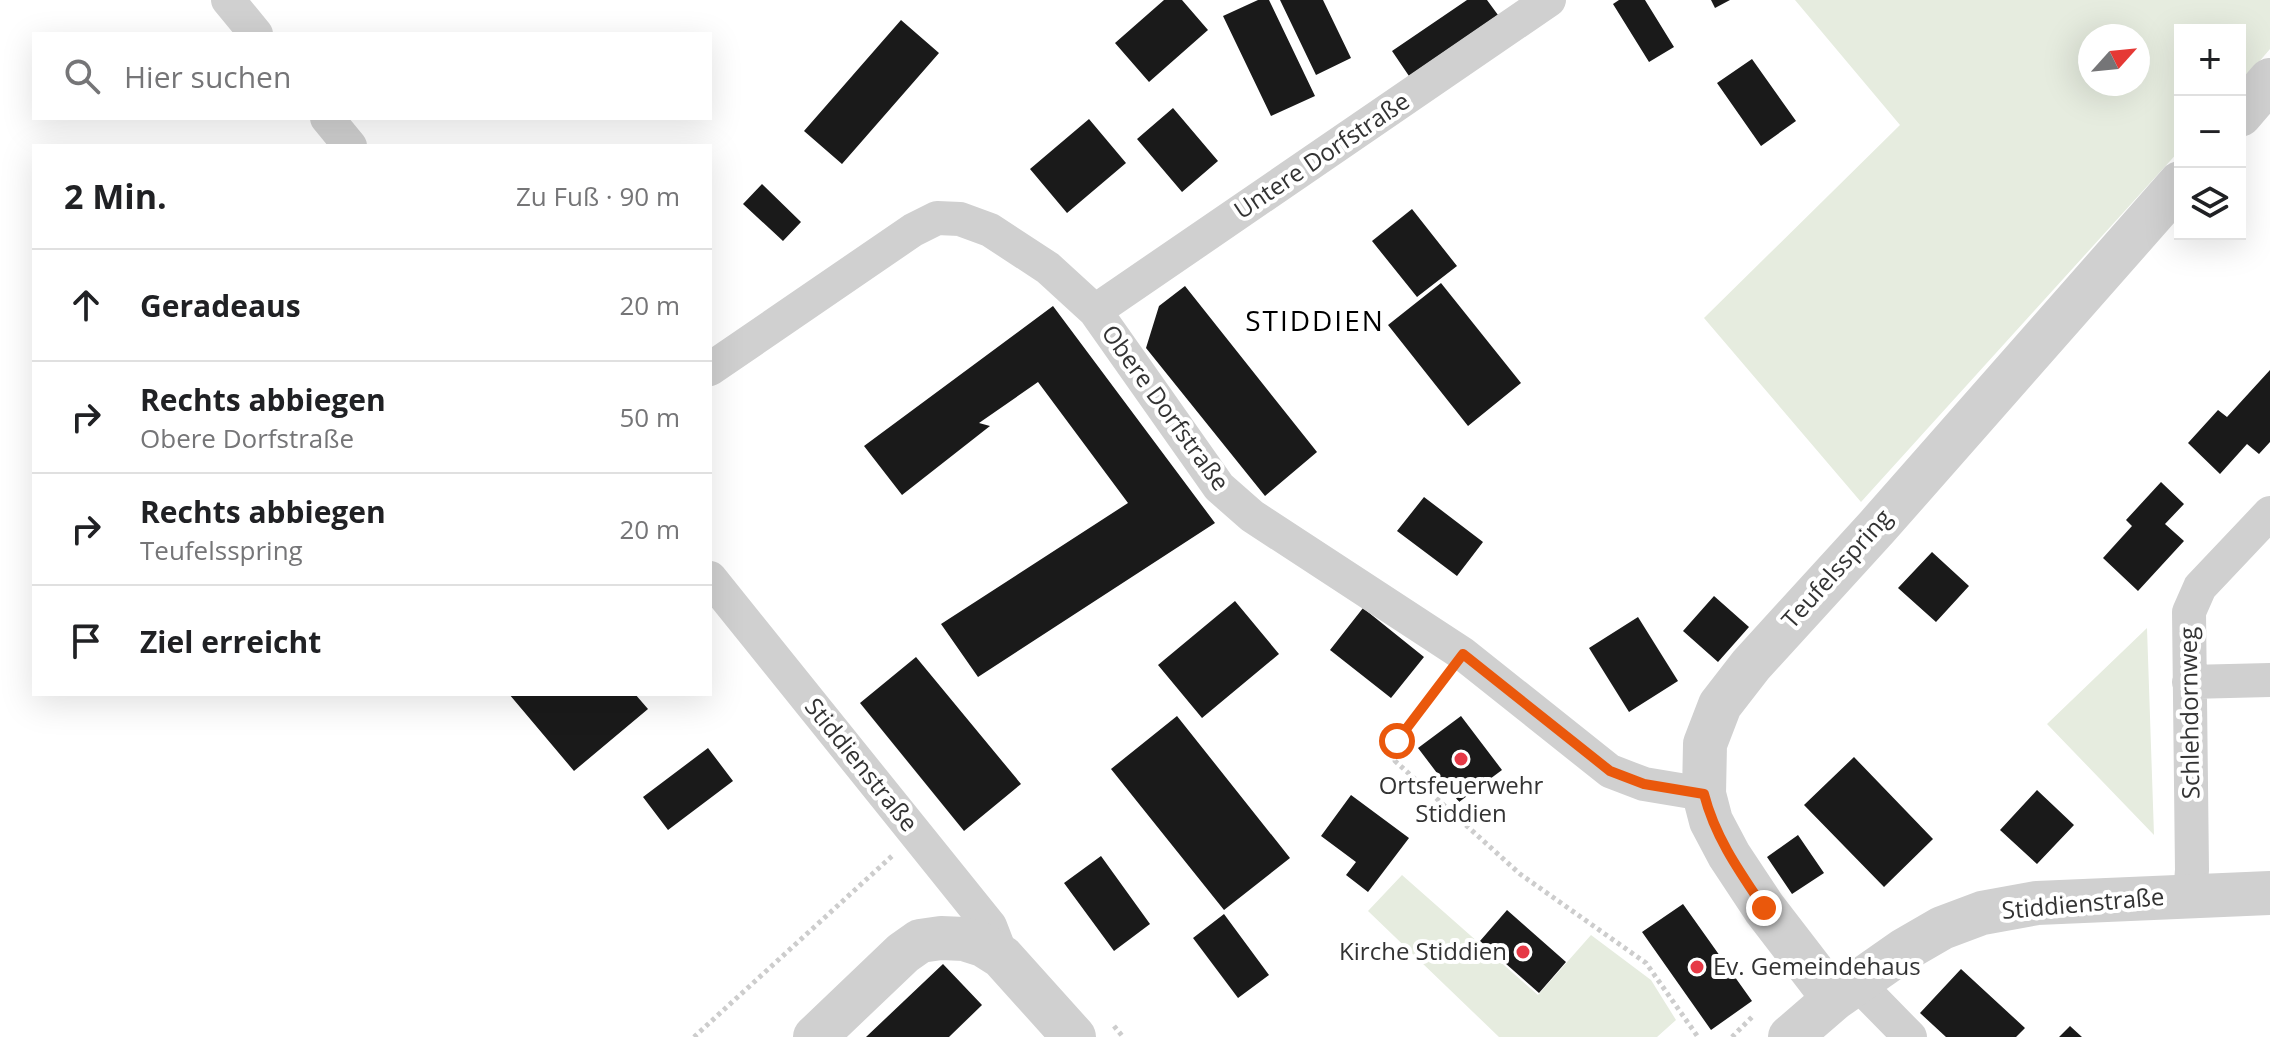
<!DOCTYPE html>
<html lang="de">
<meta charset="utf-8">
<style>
:root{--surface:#fff;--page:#f6f6f6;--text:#202124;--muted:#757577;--line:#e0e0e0}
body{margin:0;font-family:"Open Sans",sans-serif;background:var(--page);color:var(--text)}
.controls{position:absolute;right:24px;top:24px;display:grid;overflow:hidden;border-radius:0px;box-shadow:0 8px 32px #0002}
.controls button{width:72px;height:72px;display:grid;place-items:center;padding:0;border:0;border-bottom:2px solid var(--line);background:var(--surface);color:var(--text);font:40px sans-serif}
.compass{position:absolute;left:2078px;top:24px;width:72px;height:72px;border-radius:50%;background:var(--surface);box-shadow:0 8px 32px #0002;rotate:63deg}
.stop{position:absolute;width:24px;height:24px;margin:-18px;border:6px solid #ea580c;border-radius:50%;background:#fff}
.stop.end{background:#ea580c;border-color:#fff;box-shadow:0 2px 8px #0008}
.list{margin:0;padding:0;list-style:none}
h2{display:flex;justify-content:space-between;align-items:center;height:104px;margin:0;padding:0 32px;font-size:34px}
h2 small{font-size:26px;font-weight:400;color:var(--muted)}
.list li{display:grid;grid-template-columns:52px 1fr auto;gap:24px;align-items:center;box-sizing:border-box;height:112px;padding:0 32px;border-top:2px solid var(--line)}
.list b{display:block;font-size:30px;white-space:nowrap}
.list p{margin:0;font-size:26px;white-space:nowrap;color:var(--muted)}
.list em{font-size:26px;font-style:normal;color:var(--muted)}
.icon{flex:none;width:44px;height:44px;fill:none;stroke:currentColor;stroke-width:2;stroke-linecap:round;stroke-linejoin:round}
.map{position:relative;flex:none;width:2270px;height:1037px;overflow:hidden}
.search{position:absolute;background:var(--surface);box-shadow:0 8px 32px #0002;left:32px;top:32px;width:680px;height:88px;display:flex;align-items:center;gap:20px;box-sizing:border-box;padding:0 28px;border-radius:0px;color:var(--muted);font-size:30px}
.panel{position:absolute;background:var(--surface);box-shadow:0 8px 32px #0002;left:32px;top:144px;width:680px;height:552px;border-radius:0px}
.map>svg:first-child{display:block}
.green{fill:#e6ecdf;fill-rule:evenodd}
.building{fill:#1a1a1a}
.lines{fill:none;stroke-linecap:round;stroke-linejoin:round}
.path{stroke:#cdcdcd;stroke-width:5;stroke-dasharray:4 4;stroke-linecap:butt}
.minor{stroke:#d0d0d0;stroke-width:34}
.tertiary{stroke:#d0d0d0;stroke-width:44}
.route{stroke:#ea580c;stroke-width:10}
.poi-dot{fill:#e63946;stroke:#fff;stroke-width:3}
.labels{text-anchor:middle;stroke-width:8;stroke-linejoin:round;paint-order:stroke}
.street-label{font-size:24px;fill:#333;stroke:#fff}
.poi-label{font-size:24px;fill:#333;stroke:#fff}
.quarter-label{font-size:28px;letter-spacing:2px;fill:#000;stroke:#fff}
</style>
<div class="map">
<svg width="2270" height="1037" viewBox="0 0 2270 1037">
<rect width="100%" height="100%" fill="#fff"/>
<path class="green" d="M1795 0H2270V49L2240 84V30H2180V150L1861 502 1704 318 1900 125ZM2090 36H2138V84H2090Z
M2147 628 2154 835 2047 724Z
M1402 875 1538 995 1591 935 1651 980 1676 1020 1657 1037H1499L1368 911Z"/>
<path class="building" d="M1164 0H1182L1208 30 1149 82 1115 43Z
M1258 0H1269L1315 96 1271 116 1223 16Z
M1280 0H1323L1351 58 1316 75Z
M1467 0H1487L1498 15 1409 76 1392 51Z
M1619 0H1645L1674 47 1649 62 1613 4Z
M1711 0H1730L1715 8Z
M901 20 939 53 842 164 804 131Z
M1752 59 1796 121 1761 146 1717 83Z
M1173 108 1218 161 1182 192 1137 139Z
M1089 119 1126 163 1067 213 1030 169Z
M762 184 801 222 783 241 743 204Z
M1412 209 1457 266 1417 297 1372 241Z
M1441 283 1521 383 1468 426 1388 325Z
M1185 286 1317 452 1265 496 1146 348 1159 306Z
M1053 306 1215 523 978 677 941 624 1128 503 1038 382 979 423 990 426 902 495 864 446Z
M2270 370V442L2259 454 2247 444 2220 474 2188 443 2218 410 2227 417Z
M2161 482 2184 504 2165 524 2184 541 2138 591 2103 558 2132 526 2126 520Z
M1424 497 1483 542 1457 576 1397 531Z
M1932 552 1969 586 1936 622 1898 588Z
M1714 596 1749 627 1718 662 1683 631Z
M1235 601 1279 654 1202 718 1158 665Z
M1363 608 1424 657 1391 698 1330 650Z
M1638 617 1678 681 1629 712 1589 648Z
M916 657 1021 784 964 831 860 703Z
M509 694H635L648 709 574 771Z
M1177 716 1290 858 1224 910 1111 769Z
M1461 716 1502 770 1459 802 1418 748Z
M708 748 733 781 668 830 643 797Z
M1854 757 1933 839 1884 887 1804 805Z
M2037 790 2074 825 2037 864 2000 830Z
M1351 795 1409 838 1368 892 1346 875 1356 862 1321 836Z
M1798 835 1824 873 1792 894 1767 857Z
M1101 856 1150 924 1114 951 1064 883Z
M1683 904 1752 1001 1711 1030 1642 932Z
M1507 910 1566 962 1539 993 1480 941Z
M1224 914 1269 975 1238 998 1193 938Z
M943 964 982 1005 949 1037H866Z
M1961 969 2025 1028 2016 1037H1946L1920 1013Z
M2070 1026 2082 1037H2059Z"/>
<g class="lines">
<path class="path" d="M1443 680 1397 741 1395 761 1520 874 1646 963 1698 1037
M1114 1026 1123 1037
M694 1037 892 856
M1732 1037 1754 1015"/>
<path class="minor" d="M228 0 256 34
M327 118 350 146
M1095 311 1549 0
M710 369 913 230 937 218 960 219 990 230 1048 268 1095 311 1219 487 1252 516 1463 654 1610 771 1644 784 1704 794
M710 578 990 926 1002 957
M2189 682 2270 680
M2190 895 2192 870 2189 612 2200 587 2270 513
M1858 984 1910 1037"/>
<path class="tertiary" d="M2240 115 2270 80
M1834 999 1764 908 1729 855 1711 821 1704 794 1705 744 1720 705 1751 665 1877 527 2180 183
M815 1037 903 953 920 941 941 938 964 939 983 945 1002 957 1074 1037
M1790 1037 1834 999 1904 950 1942 928 1982 913 2037 903 2270 893"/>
</g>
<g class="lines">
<path class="route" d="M1397 741 1463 654 1610 771 1644 784 1704 794C1715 837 1739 871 1764 908"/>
</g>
<g class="poi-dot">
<circle cx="1461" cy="759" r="8"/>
<circle cx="1523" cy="952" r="8"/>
<circle cx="1697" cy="967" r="8"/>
</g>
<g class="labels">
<g class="street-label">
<text transform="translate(1322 156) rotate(-34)" y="8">Untere Dorfstraße</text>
<text transform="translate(1165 408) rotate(54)" y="8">Obere Dorfstraße</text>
<text transform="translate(1837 569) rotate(-48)" y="8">Teufelsspring</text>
<text transform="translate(2190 713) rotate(-91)" y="8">Schlehdornweg</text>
<text transform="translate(861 765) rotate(51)" y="8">Stiddienstraße</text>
<text transform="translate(2083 904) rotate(-5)" y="8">Stiddienstraße</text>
</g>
<g class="poi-label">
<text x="1461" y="794">Ortsfeuerwehr<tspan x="1461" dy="28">Stiddien</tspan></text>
<text x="1507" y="960" text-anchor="end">Kirche Stiddien</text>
<text x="1713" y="975" text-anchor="start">Ev. Gemeindehaus</text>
</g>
<g class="quarter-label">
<text x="1315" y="331">STIDDIEN</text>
</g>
</g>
</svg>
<div class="controls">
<button>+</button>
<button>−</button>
<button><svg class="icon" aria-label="layers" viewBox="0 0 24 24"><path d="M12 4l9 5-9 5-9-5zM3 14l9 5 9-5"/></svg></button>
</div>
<svg class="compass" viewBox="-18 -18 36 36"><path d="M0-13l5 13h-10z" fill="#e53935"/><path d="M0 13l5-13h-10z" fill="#757577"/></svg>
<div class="stop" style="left:1397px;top:741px"></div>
<div class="stop end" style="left:1764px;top:908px"></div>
<div class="search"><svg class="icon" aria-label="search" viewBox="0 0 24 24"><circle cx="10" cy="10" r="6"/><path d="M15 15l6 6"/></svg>Hier suchen</div>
<section class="panel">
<h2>2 Min.<small>Zu Fuß · 90 m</small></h2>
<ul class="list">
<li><svg class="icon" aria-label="ahead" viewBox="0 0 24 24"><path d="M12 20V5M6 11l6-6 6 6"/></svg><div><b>Geradeaus</b></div><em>20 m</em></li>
<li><svg class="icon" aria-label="right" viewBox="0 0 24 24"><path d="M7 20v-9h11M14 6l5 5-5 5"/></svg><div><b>Rechts abbiegen</b><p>Obere Dorfstraße</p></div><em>50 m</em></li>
<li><svg class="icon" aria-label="right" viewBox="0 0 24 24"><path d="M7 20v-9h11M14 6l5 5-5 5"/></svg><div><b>Rechts abbiegen</b><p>Teufelsspring</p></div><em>20 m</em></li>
<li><svg class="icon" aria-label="arrive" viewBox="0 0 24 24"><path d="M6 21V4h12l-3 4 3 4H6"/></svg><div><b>Ziel erreicht</b></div></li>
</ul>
</section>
</div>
